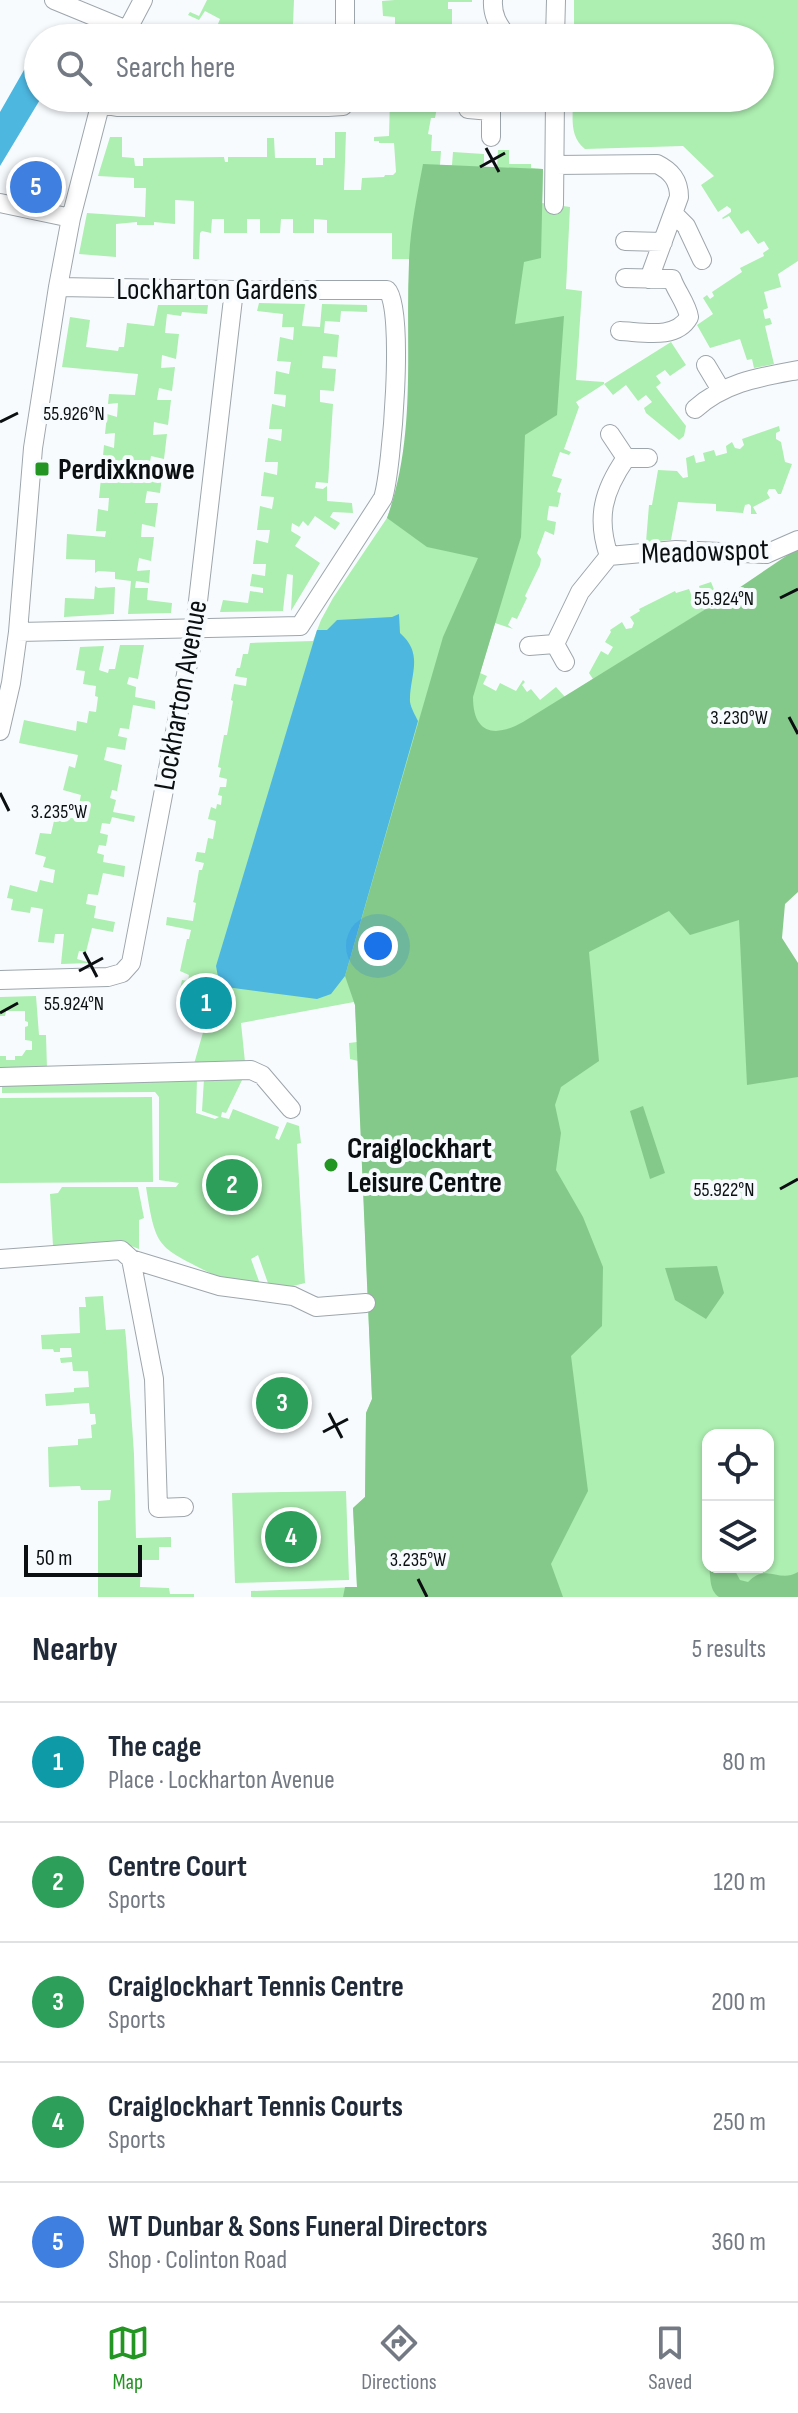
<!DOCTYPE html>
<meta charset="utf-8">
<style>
:root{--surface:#fff;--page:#f6f6f7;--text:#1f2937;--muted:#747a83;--line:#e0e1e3;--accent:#229522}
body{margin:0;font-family:"Sofia Sans Condensed",sans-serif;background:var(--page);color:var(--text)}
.controls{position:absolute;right:24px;bottom:24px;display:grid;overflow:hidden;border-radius:16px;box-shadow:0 2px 6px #0004}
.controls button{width:72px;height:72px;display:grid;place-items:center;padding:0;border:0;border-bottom:2px solid var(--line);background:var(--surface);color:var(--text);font:40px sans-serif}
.scale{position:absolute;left:24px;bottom:20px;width:118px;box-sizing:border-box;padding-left:8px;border:4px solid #0c0f11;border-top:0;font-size:22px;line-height:28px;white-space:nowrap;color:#0c0f11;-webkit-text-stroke:6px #f8fbfe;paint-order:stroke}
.you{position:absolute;left:378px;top:946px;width:28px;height:28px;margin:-20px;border:6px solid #fff;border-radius:50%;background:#1a73e8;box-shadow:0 0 0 12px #1a73e833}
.badge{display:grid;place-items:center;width:52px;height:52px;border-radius:50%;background:var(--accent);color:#fff;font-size:26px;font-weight:700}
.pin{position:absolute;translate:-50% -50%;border:4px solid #fff;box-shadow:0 2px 8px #0006}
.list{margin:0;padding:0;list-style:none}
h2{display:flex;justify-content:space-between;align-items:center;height:104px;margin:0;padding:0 32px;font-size:34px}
h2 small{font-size:26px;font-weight:400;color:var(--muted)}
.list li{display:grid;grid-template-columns:52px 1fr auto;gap:24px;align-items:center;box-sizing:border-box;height:120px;padding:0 32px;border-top:2px solid var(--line)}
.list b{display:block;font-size:30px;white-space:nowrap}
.list p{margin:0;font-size:26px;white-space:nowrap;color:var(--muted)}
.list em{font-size:26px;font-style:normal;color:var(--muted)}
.icon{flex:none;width:44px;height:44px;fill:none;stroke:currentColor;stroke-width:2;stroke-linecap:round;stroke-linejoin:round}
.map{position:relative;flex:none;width:798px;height:1597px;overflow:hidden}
.search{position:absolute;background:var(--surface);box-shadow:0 2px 6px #0004;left:24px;right:24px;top:24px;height:88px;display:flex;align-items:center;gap:20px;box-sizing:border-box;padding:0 28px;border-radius:44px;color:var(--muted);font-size:30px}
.sheet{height:704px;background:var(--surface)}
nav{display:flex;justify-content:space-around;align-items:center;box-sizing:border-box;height:112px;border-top:2px solid var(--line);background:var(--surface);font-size:22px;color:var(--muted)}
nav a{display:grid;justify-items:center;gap:4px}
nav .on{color:var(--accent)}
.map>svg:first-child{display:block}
.green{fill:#adeeb1;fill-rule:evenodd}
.forest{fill:#85c98a}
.water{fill:#4db7e0}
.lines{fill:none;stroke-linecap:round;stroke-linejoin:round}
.minor-casing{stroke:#9da6ac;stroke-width:20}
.minor{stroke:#fff;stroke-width:18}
.ticks{fill:none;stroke:#0c0f11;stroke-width:3}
.poi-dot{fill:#229522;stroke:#f8fbfe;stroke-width:3}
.labels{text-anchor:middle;stroke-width:8;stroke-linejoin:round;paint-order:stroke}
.street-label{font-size:30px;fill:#0c0f11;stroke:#f8fbfe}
.poi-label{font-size:30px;font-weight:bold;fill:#0c0f11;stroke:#f8fbfe;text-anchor:start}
.ticks-label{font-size:20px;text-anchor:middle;fill:#0c0f11;stroke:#f8fbfe;stroke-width:8;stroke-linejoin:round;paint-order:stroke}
</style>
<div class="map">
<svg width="798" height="1597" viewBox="0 0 798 1597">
<rect width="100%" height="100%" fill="#f8fbfe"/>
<path class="green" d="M207 0H294L293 24 306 25V38H185L191 26 213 36 220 19 205 11 199 20 188 15 190 12 199 16Z
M395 0H472V2H448V9H452V38H392L395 36V17L383 16 382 1Z
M574 0H798V261L778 274 781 287 764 292 768 308 763 310 765 319 770 318 772 324 765 326 774 364 754 368 752 359 747 360 740 339 710 348 697 325 713 314 703 298 707 295 710 299 714 296 712 292 742 272 740 268 764 256 763 253 769 249 764 241 758 244 748 230 741 234 729 216 723 219 722 218 731 212V209L727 206 718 212 701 185 714 176 683 146 585 149C569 136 573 118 573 98H760V38H574Z
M390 98H433V101L438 102 435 118H431L428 134 432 135 431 151H441L440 165H452L453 152 484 154V167H497L498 150H509V164H531V168L543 169 542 203 570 207 566 289 582 291 576 380 604 382V384L576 402 579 407 564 449 571 452 569 455 560 452 552 476 562 479 557 492 561 493 558 507 549 506 547 520 556 522 554 535 545 531 537 553 541 559 540 565 525 596 527 598 517 619 512 617 508 625 513 629 495 623 480 673 487 676 483 684 496 691 500 683 516 691 523 680 525 682 522 685 527 692 531 689 540 700 556 687 565 697 593 679 589 673 601 651 608 655 613 647 605 642 611 632 610 630 622 622 626 629 632 628 634 623 630 617 640 611 639 609 675 591 676 593 689 589 693 599 702 597 699 586 711 582 715 592 728 588 730 594 616 666 798 978V1597H251V1591L357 1587 353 1508 365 1497 366 1413 372 1399 358 1061 350 1059 349 1043 357 1042 355 1005 354 1002 241 1023 245 1062 194 1064 214 994 205 991 203 996 179 993 182 980 188 981 189 975 180 971 187 939H189L191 930 166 925 167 917 193 921 196 903 193 902 194 899 199 870H202L204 863 195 861 197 852 205 853 208 838 213 839 216 821 208 819 211 807 216 809 217 804 221 805 222 796 218 795 220 787H226L227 779 219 777 221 768 218 767 224 735H227L233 701 231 700 234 684 246 686 247 678 235 676 237 668H240L243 654H248L250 643 313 641 321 620 333 598 387 518 396 493 403 461 409 400V259H392V233H327V220L314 219V233H293V219H281L280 233H260V219H247V233H224V219H212L211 233 202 231 200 233 199 259H193L194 201 175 200V224L154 222V225H137V222L116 224V257L79 254 87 213 145 217 146 188H134V178L98 176 110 137H122V157L134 158 135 166H143V158L224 157 225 162H228V157H267V138H274L275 158H316V165H323V158H335V132H346L344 190H361L362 178 384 177 385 175H393L396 172 394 143H379V141H374V137L389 136ZM708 1435H768V1567H708Z
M259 303 305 304 302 326 320 327 322 304 367 305V312L341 311 340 322 325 321 324 333 339 335 337 357 323 356 322 368 336 369 334 391 320 390V402L333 404 328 483 316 482 315 488 323 489 327 486V501L352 503 353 513 333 512 330 517 340 523 335 530 315 516 308 526 303 521 299 527 292 523 291 531 301 537 295 546 320 563 291 611 293 575 287 574 283 611 220 612 223 600 248 603 250 591 263 593V588L250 586 252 574 265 576 266 564H253L256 540 268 543 270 530H257L260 506 272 509 274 497 261 496 264 472 277 475 278 462H265L268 438 281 441 282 429H269L272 404 285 407 286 395 274 394 276 371 289 374 291 362 277 361 280 337 293 340 294 327H282L283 314 257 311Z
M158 305H208L207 314 182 312 181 316 167 314 165 333 179 334 176 359 162 355 161 368 175 367 172 391 159 388 157 400H171L168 425 154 422 153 435 167 434 164 459 151 456 149 468 158 470 163 468 160 493 147 491 145 503H158L155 527 142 524 141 537H154L151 561 139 558 137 571 150 570 149 583 136 581 135 588H148L147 600 172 603 171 613 128 614 131 581 115 579V572L98 571 95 573V560L66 559 67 534 105 537 106 531H96L98 509 108 511 109 498H99L101 478 111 480 112 466H102L104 445 114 448 115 433 105 434 107 414 117 417 118 403 108 404 109 394 135 395 138 374 62 367 70 317 90 320 86 347 118 351 119 347H124L127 323 154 326Z
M671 342 686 365 670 376 665 370 656 376 661 383 656 387 686 426 684 436 679 440 646 413 644 408 652 402 646 395 638 401 626 385 613 395 604 384Z
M779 426 780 431 776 433V439L781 442 785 462 792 464 781 494H778L775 489H769L767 493 770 498 753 507 757 514H751V506L749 504 745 505 743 513 716 511V504L678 502 671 540 646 542 649 505H652L658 470 677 471 683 478 688 477 686 458 694 455 696 463 705 461 703 453 714 450 716 456 727 453 726 446 732 442 735 448 740 449 744 445 742 439Z
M95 586 98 588 115 587 114 614 64 617 65 598 94 599Z
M120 645H144L138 679 129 677 127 684 136 687 135 697 155 701V709L133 705 129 729 120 728 118 736 127 738 125 750 107 747 104 760 122 765 117 791 112 790 110 798 116 800 113 812 135 816 134 822 112 817 110 824 102 823 100 833 108 835 106 846 99 845 97 853 104 855 103 862 125 866 124 877 103 873 98 895 88 894 86 904 96 906 94 918 115 922 113 932 92 928 86 952 79 951 77 959 91 963 61 964 64 934H55L54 943 38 942 43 909 31 907 30 913 11 910 13 899 7 898 10 885 37 892 40 880 53 883 55 870 43 867 46 857 35 854 40 833 51 834 56 812 66 814 70 804 67 817 76 819 81 795 63 790 69 766 75 768 78 755 19 743 24 720 76 731 77 721 87 723 89 711 96 712 98 697 95 696 96 686 83 684 85 671 76 670 80 647 104 646 99 670 108 673 109 669H115Z
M36 996 39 1035H46L47 1069 0 1070V1056H6V1060H15V1056H22L26 1050H32V1041L25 1040V1027L28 1026V1022L25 1021V1011H6L5 1016H0V997Z
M245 1074 226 1113 222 1112 221 1117 229 1119 233 1109 279 1127 275 1138 279 1140 287 1122 299 1126 301 1143 297 1144 305 1283 293 1286H269L258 1255 251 1259 260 1284 217 1280 214 1275C158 1246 156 1251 146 1187H176L179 1183 159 1180V1097L155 1092 2 1093V1085L197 1079 196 1113 215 1119 219 1117 202 1111 204 1079Z
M152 1097 153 1182 0 1183V1098Z
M62 1187H138L144 1218 139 1220V1249C113 1237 81 1244 53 1246L50 1194 58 1193Z
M103 1296 106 1330 125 1329 126 1338 134 1454 136 1538 171 1537V1547H159V1560H141L140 1587 169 1588 170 1594H194V1597H98V1501L110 1500 111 1490H81L80 1486 49 1487 48 1447 78 1445V1439L92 1438 91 1425 96 1424 95 1414H90L89 1403 46 1406 45 1394 74 1392V1388L89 1387 88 1371H73L72 1362 61 1363 60 1358 72 1357 71 1348H60V1352H54L53 1349H42L41 1335 80 1333 79 1307H86L85 1297Z
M346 1491 349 1580 235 1583 232 1493Z"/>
<path class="forest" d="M423 164 543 169 541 258 524 262 515 324 564 316 557 415 525 435 521 537 473 697C473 734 495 738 523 722L730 594 798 548V892L785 904 782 938 798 963V1077L747 1085 739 920 690 935 669 911 589 952 599 1061 561 1087 555 1105 561 1133 556 1170 583 1217 603 1267 602 1326 571 1356 588 1491 551 1564 563 1597H343L345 1587H357L353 1508 365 1497 366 1413 372 1399 355 1005 345 976 443 637 478 558 427 547 387 518C417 435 405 348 409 262 410 229 417 196 423 164Z
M643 1106 665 1173 650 1179 630 1111Z
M717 1266 724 1293 706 1319 675 1300 665 1268Z
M709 1567H733L740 1580 748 1582C768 1562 778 1584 798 1572V1597H719C709 1590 711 1578 709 1567Z"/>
<path class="water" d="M38 52V98H41L0 166V112L24 70Z
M399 614 400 633C425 655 409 676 410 702 411 708 415 715 418 721L345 976 331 994 317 999 226 987 218 977 216 966 317 630H327L337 620 392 617Z"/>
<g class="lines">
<defs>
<path id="minor" d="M54 0 127 30
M493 0C492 15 498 25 507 36L504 38
M507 36 555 37
M123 38 143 0
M345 38V0
M555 38 556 0
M100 104 117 107H328L343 106 344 98
M468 109 491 111
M491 137V98
M555 165 657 164C671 171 679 180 679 197L649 279
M0 203 71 218
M554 205 555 98
M674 214 686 226 702 260
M625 241 663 242
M620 331C643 332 676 340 689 317 687 304 676 291 672 279L625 278
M706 365 721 390
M695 409C725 382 760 377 798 370
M626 458H648
M609 556C596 518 603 491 626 458L610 434
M18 632 300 626 383 498C392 470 405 306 387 290H234L58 287
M555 644 565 662
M529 646 555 644 580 592 609 556 676 550 766 554 798 540
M0 731 11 683 18 632 33 448 58 287 71 218 102 98
M0 980 108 977 122 973 131 963 195 627 234 290
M0 1077 251 1070 262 1075 291 1109
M0 1259 121 1250 131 1259 154 1379 158 1508 184 1507
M131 1259 219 1286 293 1296 316 1307 366 1303"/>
</defs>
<use href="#minor" class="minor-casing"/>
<use href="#minor" class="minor"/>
</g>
<path class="ticks" d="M486 148 499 172M480 167 505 153M0 422 18 413M780 598 798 589M789 717 798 734M0 793 9 811M84 952 97 977M79 971 103 958M0 1013 18 1003M780 1189 798 1179M329 1413 342 1438M323 1432 348 1419M418 1579 427 1597"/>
<g class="poi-dot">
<rect x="34" y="461" width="16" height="16" rx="4"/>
<circle cx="331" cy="1165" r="8"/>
</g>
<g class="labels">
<g class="street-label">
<text x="217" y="299">Lockharton Gardens</text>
<text transform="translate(705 551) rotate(-2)" y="10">Meadowspot</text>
<text transform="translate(180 695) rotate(-80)" y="10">Lockharton Avenue</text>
</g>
<g class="poi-label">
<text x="58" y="479">Perdixknowe</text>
<text x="347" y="1158">Craiglockhart<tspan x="347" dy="34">Leisure Centre</tspan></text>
</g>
</g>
<g class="ticks-label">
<text x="74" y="420">55.926°N</text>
<text x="724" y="605">55.924°N</text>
<text x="739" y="724">3.230°W</text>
<text x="59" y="818">3.235°W</text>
<text x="74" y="1010">55.924°N</text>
<text x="724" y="1196">55.922°N</text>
<text x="418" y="1566">3.235°W</text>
</g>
</svg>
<div class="controls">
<button><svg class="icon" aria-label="locate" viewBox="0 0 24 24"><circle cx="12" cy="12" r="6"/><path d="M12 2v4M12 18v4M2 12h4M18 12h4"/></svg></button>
<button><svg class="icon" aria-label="layers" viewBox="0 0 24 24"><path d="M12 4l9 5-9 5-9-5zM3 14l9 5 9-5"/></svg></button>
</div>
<div class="scale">50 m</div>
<div class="you"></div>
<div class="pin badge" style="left:206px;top:1003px;background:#0f9aa8">1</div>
<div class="pin badge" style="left:232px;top:1185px;background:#2e9e5b">2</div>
<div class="pin badge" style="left:282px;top:1403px;background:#2e9e5b">3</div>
<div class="pin badge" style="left:291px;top:1537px;background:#2e9e5b">4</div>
<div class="pin badge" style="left:36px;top:187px;background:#3f7fe0">5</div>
<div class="search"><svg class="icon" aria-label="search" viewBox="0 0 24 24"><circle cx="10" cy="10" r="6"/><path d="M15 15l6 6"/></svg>Search here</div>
</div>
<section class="sheet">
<h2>Nearby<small>5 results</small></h2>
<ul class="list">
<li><span class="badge" style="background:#0f9aa8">1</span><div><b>The cage</b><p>Place · Lockharton Avenue</p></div><em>80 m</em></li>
<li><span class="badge" style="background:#2e9e5b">2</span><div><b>Centre Court</b><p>Sports</p></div><em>120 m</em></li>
<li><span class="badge" style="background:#2e9e5b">3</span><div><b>Craiglockhart Tennis Centre</b><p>Sports</p></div><em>200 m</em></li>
<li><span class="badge" style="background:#2e9e5b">4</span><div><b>Craiglockhart Tennis Courts</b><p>Sports</p></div><em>250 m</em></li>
<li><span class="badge" style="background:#3f7fe0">5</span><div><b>WT Dunbar &amp; Sons Funeral Directors</b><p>Shop · Colinton Road</p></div><em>360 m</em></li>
</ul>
</section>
<nav>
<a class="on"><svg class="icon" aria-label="map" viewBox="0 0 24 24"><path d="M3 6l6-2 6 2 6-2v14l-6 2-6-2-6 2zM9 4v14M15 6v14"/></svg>Map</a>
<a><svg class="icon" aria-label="directions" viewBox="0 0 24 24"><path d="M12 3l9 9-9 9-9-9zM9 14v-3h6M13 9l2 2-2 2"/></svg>Directions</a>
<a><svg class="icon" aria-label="saved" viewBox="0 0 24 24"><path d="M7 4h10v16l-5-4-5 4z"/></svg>Saved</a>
</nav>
